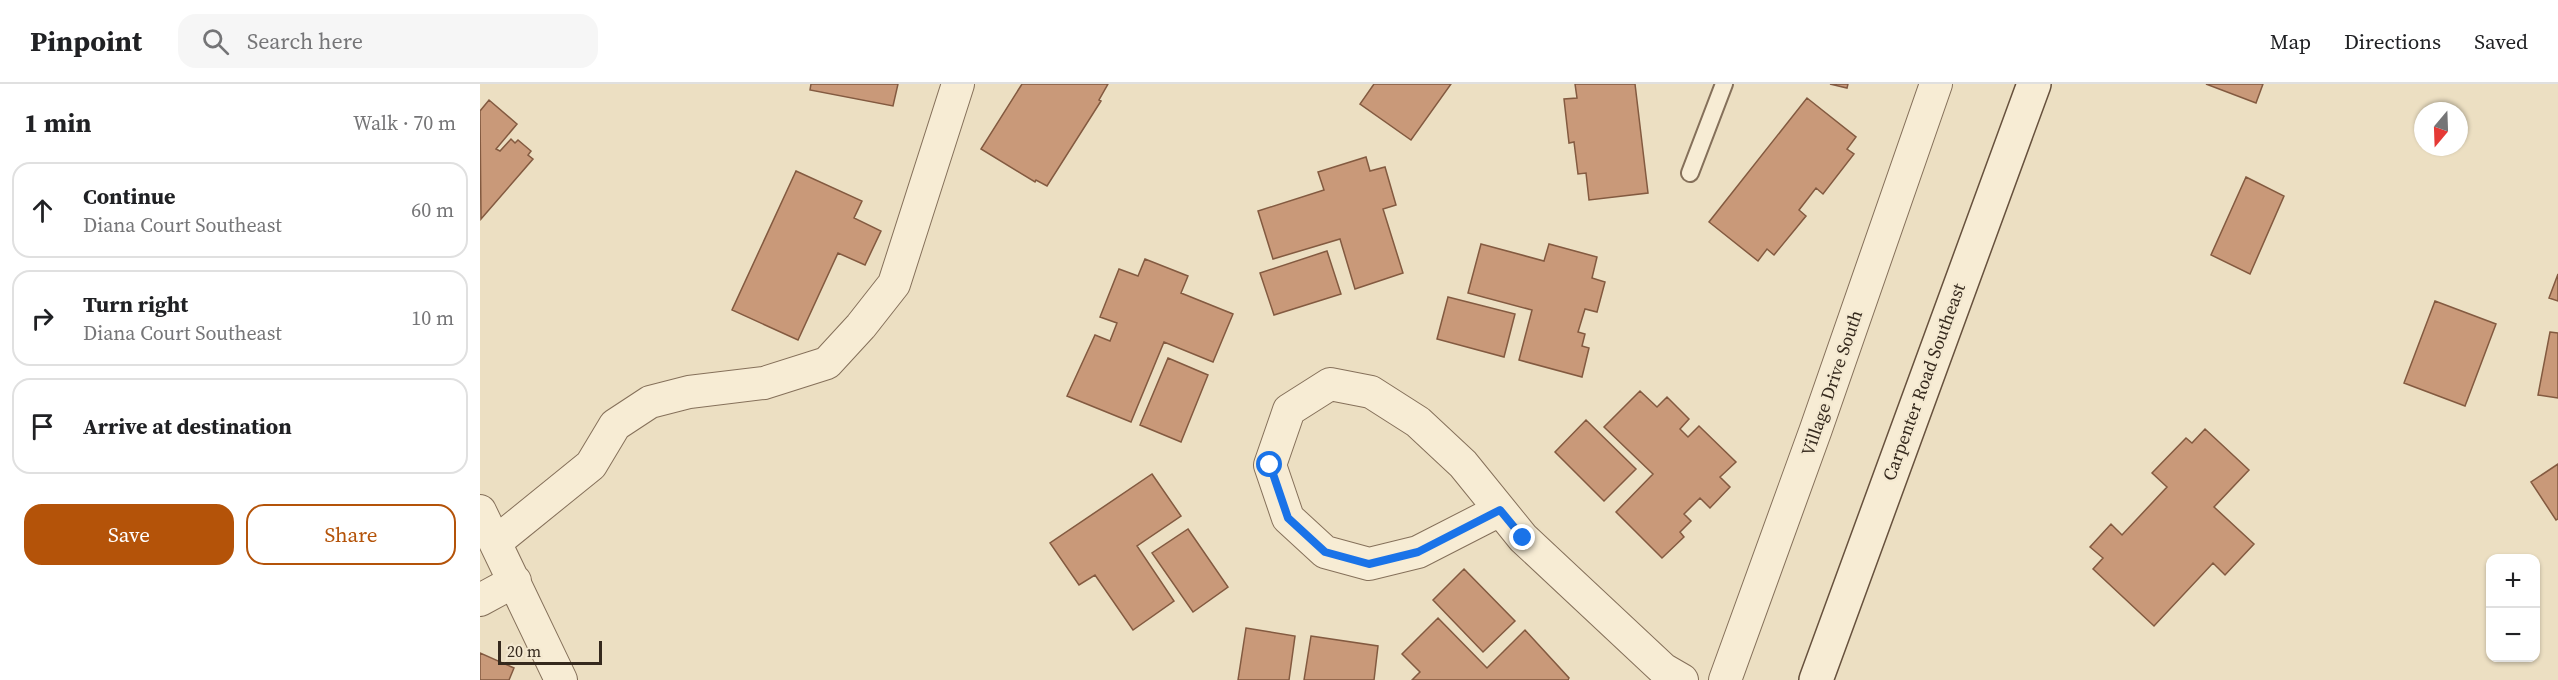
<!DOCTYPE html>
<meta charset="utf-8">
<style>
:root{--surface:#fff;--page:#f6f6f6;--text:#202124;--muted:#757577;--line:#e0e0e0;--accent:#b45309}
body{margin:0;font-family:"Source Serif 4",serif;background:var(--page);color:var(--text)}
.controls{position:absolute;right:18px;bottom:18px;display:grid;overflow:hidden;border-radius:12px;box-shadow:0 2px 4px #0004}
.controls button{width:54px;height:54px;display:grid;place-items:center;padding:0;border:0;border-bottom:2px solid var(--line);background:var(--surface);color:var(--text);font:30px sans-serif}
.compass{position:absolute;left:1934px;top:18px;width:54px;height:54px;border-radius:50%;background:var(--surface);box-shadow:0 2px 4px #0004;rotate:199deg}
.scale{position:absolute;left:18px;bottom:15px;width:104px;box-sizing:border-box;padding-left:6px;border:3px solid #35291d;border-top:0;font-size:16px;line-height:21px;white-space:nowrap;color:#35291d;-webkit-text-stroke:4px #f4e9d1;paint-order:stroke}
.stop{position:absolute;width:18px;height:18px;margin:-14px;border:4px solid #1a73e8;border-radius:50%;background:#fff}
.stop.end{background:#1a73e8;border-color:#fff;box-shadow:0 2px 6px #0008}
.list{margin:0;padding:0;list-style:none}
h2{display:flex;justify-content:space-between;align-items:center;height:78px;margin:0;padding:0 24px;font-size:26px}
h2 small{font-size:20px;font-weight:400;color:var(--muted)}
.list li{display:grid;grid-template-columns:39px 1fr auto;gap:18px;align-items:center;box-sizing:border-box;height:96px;margin:0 12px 12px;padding:0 12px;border:2px solid var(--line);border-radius:18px}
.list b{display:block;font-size:22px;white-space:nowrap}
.list p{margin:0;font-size:20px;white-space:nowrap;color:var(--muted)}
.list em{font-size:20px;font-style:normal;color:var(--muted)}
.actions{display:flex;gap:12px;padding:18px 24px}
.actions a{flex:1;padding:14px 0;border:2px solid var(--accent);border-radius:18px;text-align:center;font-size:21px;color:var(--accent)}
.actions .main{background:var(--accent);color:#fff}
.icon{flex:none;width:33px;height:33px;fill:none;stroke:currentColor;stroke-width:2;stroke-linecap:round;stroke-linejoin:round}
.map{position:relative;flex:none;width:2078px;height:596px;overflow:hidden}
header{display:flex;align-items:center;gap:36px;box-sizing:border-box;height:84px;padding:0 30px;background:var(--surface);border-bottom:2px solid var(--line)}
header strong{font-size:28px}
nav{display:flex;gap:33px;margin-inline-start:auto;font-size:21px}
.search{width:420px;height:54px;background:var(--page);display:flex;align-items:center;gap:15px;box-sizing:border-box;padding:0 21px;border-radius:18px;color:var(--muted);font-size:22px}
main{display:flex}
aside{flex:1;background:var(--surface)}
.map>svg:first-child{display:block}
.building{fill:#c99979;stroke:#835a40;stroke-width:1.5}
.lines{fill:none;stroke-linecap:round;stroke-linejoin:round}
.lane-casing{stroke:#85705a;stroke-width:20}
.street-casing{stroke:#85705a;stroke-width:34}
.secondary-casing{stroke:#67513d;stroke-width:36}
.lane{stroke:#f7ecd4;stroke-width:16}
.street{stroke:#f7ecd4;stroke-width:32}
.secondary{stroke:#f7ecd4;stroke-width:33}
.route{stroke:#1a73e8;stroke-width:8}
.labels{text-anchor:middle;stroke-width:4.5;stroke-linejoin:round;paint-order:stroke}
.street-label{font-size:18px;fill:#35291d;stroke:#f4e9d1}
</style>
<header>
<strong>Pinpoint</strong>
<div class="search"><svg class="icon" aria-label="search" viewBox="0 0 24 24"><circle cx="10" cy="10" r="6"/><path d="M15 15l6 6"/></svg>Search here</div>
<nav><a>Map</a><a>Directions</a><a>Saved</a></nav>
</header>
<main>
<aside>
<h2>1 min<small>Walk · 70 m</small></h2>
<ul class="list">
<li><svg class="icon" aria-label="ahead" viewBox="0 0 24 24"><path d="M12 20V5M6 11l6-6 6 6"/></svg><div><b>Continue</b><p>Diana Court Southeast</p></div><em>60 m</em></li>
<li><svg class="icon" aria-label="right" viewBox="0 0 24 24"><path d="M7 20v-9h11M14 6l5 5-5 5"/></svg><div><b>Turn right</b><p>Diana Court Southeast</p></div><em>10 m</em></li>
<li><svg class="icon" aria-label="arrive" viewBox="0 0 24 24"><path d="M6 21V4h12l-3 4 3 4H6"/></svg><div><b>Arrive at destination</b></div></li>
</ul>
<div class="actions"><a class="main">Save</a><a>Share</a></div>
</aside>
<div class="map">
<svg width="2078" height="596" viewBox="0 0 2078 596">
<rect width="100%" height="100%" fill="#ecdfc2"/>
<path class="building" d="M331 0H418L413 22 330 6Z
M542 0H628L619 16 621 17 567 102 556 96 555 98 501 65Z
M894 0H971L931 56 880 20Z
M1095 0H1155L1168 109 1109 116 1106 89 1098 90 1094 58 1089 59 1084 15 1097 14Z
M1350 0H1368L1367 4Z
M1726 0H1783L1776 19Z
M1327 14 1376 53 1367 65 1374 70 1343 110 1336 104 1319 126 1326 132 1294 171 1287 165 1278 177 1229 138Z
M9 16 37 40 16 65 20 67 31 55 35 59 38 56 51 67 48 71 53 75 1 135 0 27Z
M886 73 890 87 905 83 916 121 903 125 923 189 875 205 860 155 793 175 778 127 844 106 838 88Z
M316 87 382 117 374 134 401 147 385 181 358 169 318 256 252 226Z
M1766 93 1804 112 1770 190 1731 171Z
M1001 160 1064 177 1069 160 1117 173 1112 194 1125 198 1117 228 1105 225 1098 248 1105 250 1102 262 1109 264 1102 293 1039 276 1052 226 988 209Z
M847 167 861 210 794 231 780 189Z
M665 175 708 192 701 209 753 230 733 278 684 258 651 338 587 312 615 251 630 257 637 239 620 233 639 185 658 192Z
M2078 190V217L2069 214Z
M968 213 1035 230 1024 273 957 255Z
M1955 217 2016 240 1985 322 1924 299Z
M2070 248 2078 249V314L2058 311Z
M688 274 728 291 701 358 660 341Z
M1160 307 1177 323 1187 313 1209 335 1200 345 1208 353 1219 342 1256 378 1240 393 1250 403 1230 424 1220 414 1204 430 1211 437 1200 448 1204 453 1182 474 1136 428 1173 390 1124 343Z
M1106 336 1156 385 1124 417 1075 368Z
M1725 345 1769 386 1734 423 1774 460 1745 491 1733 479 1674 542 1613 485 1623 474 1610 463 1631 440 1642 451 1687 403 1672 389 1706 354 1712 359Z
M2078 380V435L2076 436 2051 398Z
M672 390 701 432 657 462 694 517 653 546 615 491 599 501 570 459Z
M708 445 748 503 713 528 672 469Z
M984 485 1035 537 1003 568 953 516Z
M958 534 1007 584 1045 546 1089 594 1088 596H932L940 588 922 570Z
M766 544 815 552 809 596H758Z
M831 552 898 562 894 596H824Z
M0 569 34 584 29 596H0Z"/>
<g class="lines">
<defs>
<path id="lane" d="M1210 89 1244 0"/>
<path id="street" d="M1020 426 938 468 889 480 845 468 808 434 790 381 809 326 850 300 891 308 938 338 983 380 1043 454 1183 585 1202 596
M0 427 81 596
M16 458 111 381 135 341 170 318 209 308 284 299 347 279 381 242 414 200 478 0
M0 516 35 497
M1245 596 1336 345 1456 0"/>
<path id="secondary" d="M1336 596 1554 0"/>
</defs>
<use href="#lane" class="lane-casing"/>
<use href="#street" class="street-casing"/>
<use href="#secondary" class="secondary-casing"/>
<use href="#lane" class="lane"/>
<use href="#street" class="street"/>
<use href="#secondary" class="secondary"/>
</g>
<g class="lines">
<path class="route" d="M790 381 808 434 845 468 889 480 938 468 1020 426 1043 454"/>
</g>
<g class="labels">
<g class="street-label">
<text transform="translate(1444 298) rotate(-70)" y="6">Carpenter Road Southeast</text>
<text transform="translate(1352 299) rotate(-71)" y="6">Village Drive South</text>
</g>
</g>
</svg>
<div class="controls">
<button>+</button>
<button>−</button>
</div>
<svg class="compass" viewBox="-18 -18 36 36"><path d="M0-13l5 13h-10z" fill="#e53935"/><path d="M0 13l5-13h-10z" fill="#757577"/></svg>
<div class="scale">20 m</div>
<div class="stop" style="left:790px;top:381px"></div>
<div class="stop end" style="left:1043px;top:454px"></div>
</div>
</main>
